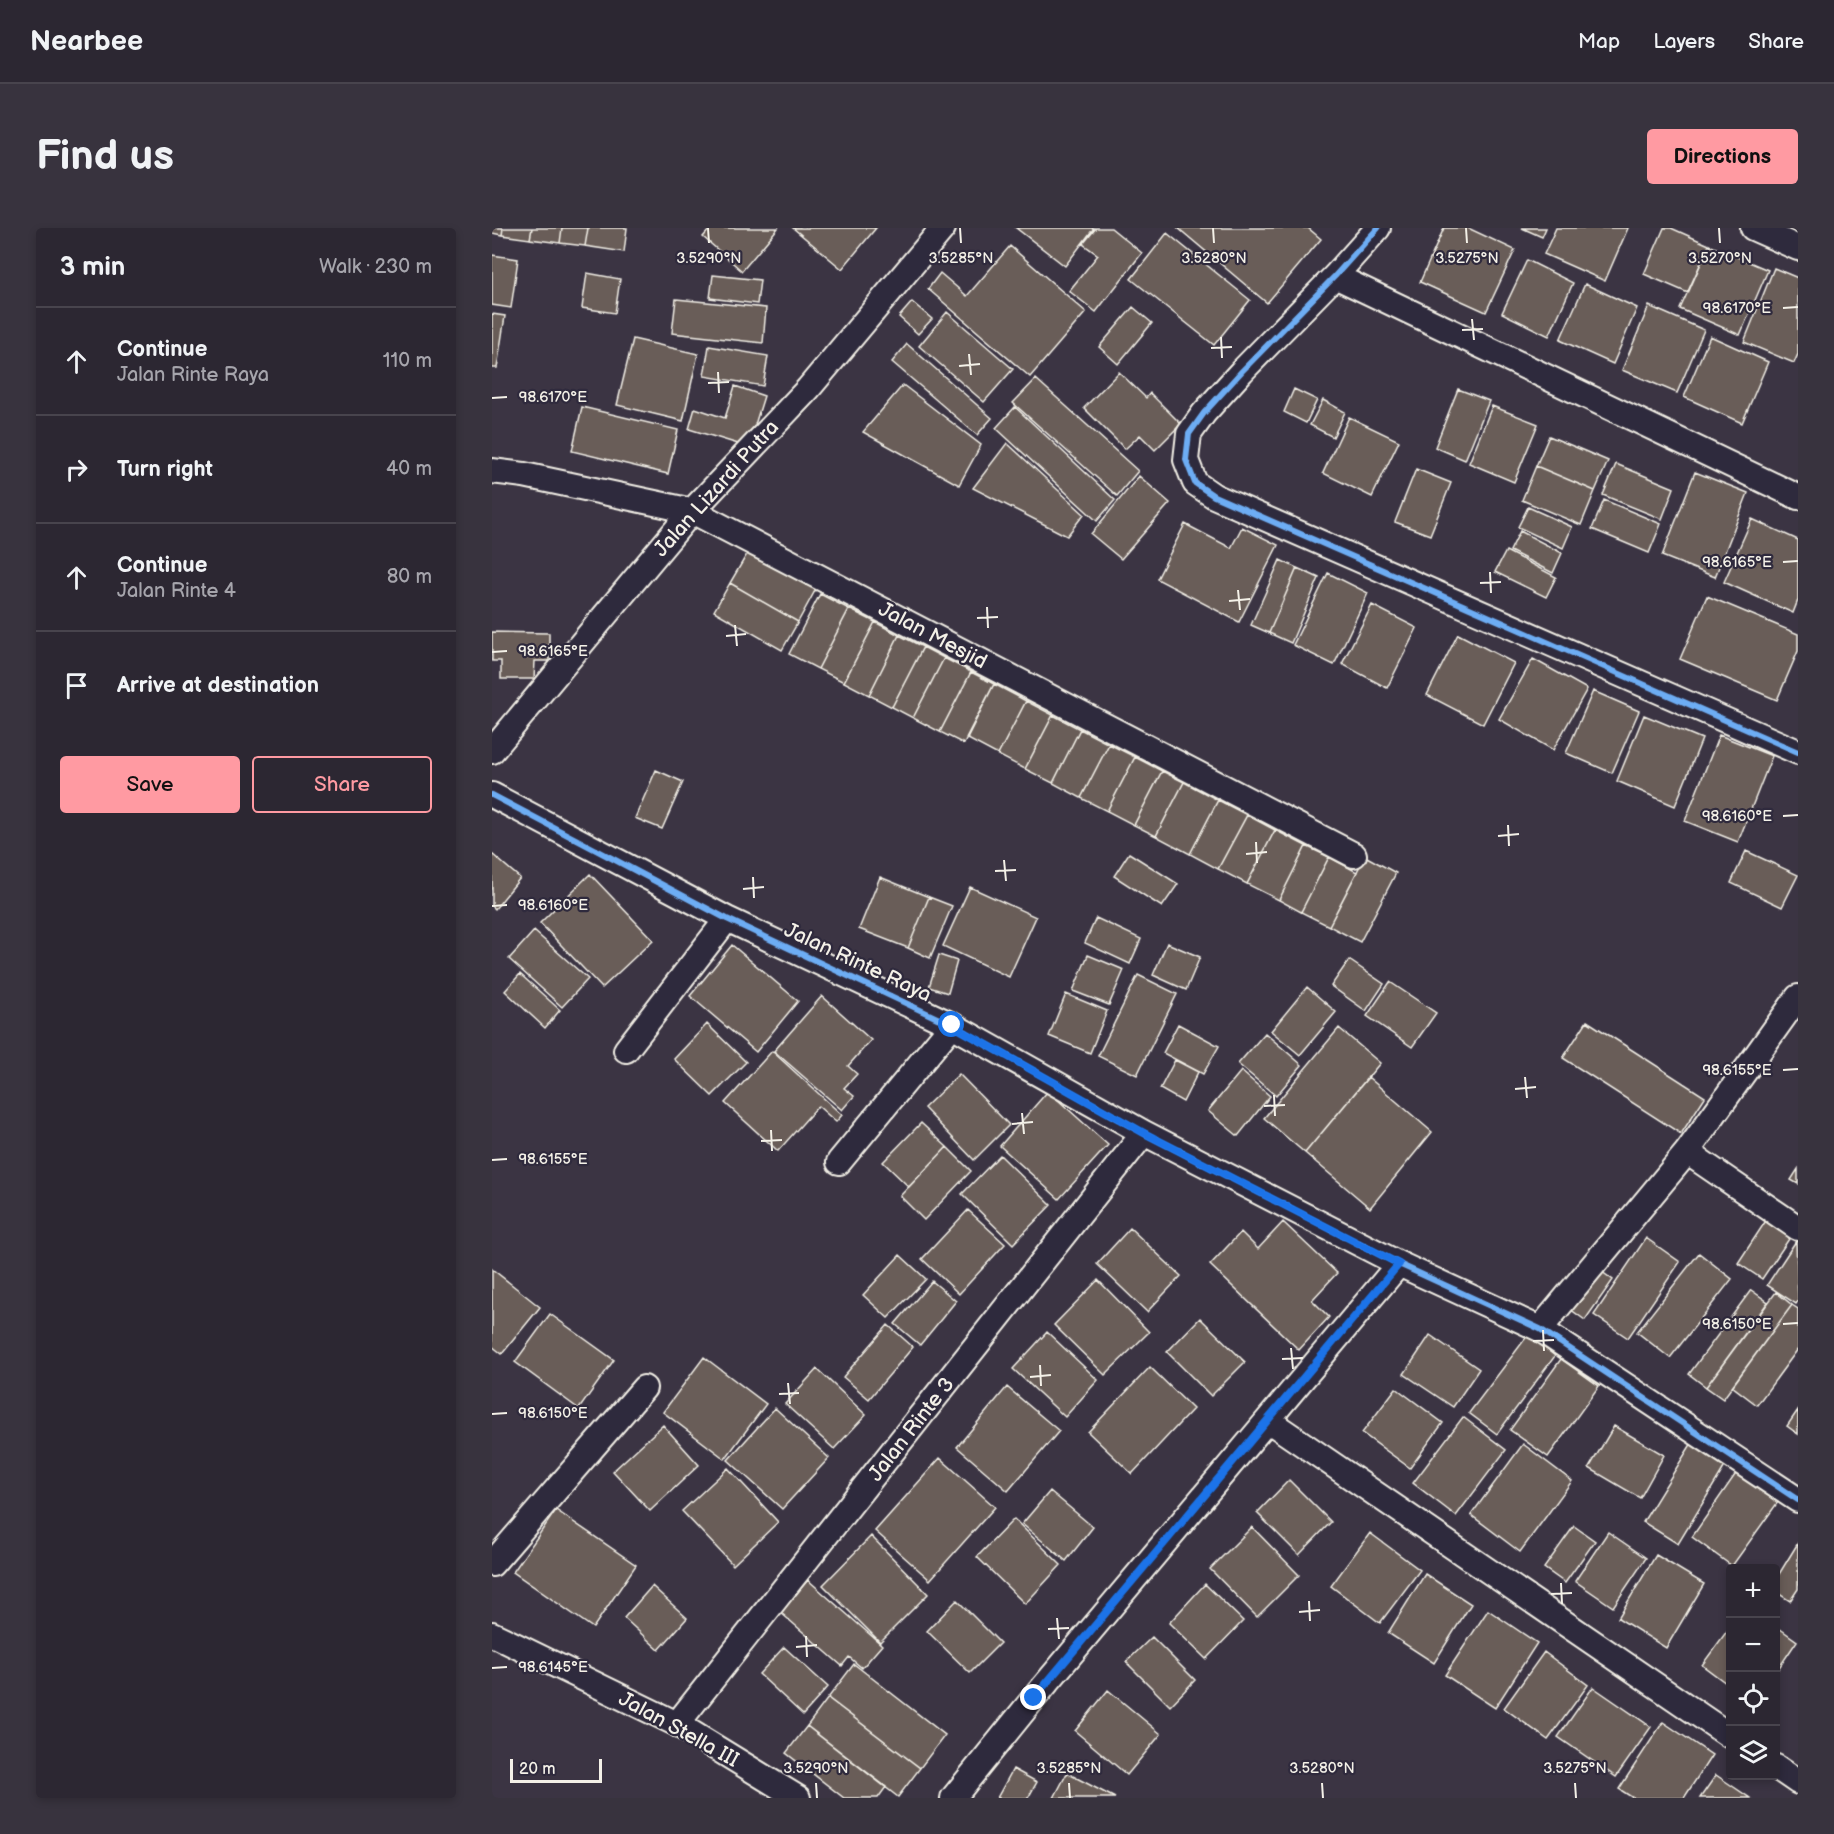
<!DOCTYPE html>
<meta charset="utf-8">
<style>
:root{--surface:#2c2732;--page:#38333e;--text:#f1f3f6;--muted:#a6a5ac;--line:#48444d;--accent:#ff9aa2}
body{margin:0;font-family:"Balsamiq Sans",sans-serif;background:var(--page);color:var(--text)}
.controls{position:absolute;right:18px;bottom:18px;display:grid;overflow:hidden;border-radius:6px;box-shadow:0 3px 9px #0003}
.controls button{width:54px;height:54px;display:grid;place-items:center;padding:0;border:0;border-bottom:2px solid var(--line);background:var(--surface);color:var(--text);font:30px sans-serif}
.scale{position:absolute;left:18px;bottom:15px;width:92px;box-sizing:border-box;padding-left:6px;border:3px solid #f4f1e8;border-top:0;font-size:16px;line-height:21px;white-space:nowrap;color:#f4f1e8;-webkit-text-stroke:4px #2f2a3d;paint-order:stroke}
.stop{position:absolute;width:18px;height:18px;margin:-14px;border:4px solid #1a73e8;border-radius:50%;background:#fff}
.stop.end{background:#1a73e8;border-color:#fff;box-shadow:0 2px 6px #0008}
.list{margin:0;padding:0;list-style:none}
h2{display:flex;justify-content:space-between;align-items:center;height:78px;margin:0;padding:0 24px;font-size:26px}
h2 small{font-size:20px;font-weight:400;color:var(--muted)}
.list li{display:grid;grid-template-columns:39px 1fr auto;gap:18px;align-items:center;box-sizing:border-box;height:108px;padding:0 24px;border-top:2px solid var(--line)}
.list b{display:block;font-size:22px;white-space:nowrap}
.list p{margin:0;font-size:20px;white-space:nowrap;color:var(--muted)}
.list em{font-size:20px;font-style:normal;color:var(--muted)}
.actions{display:flex;gap:12px;padding:18px 24px}
.actions a{flex:1;padding:14px 0;border:2px solid var(--accent);border-radius:6px;text-align:center;font-size:21px;color:var(--accent)}
.actions .main{background:var(--accent);color:#111}
.icon{flex:none;width:33px;height:33px;fill:none;stroke:currentColor;stroke-width:2;stroke-linecap:round;stroke-linejoin:round}
.map{position:relative;flex:none;width:1306px;height:1570px;overflow:hidden;border-radius:6px}
header{display:flex;align-items:center;gap:36px;box-sizing:border-box;height:84px;padding:0 30px;background:var(--surface);border-bottom:2px solid var(--line)}
header strong{font-size:28px}
nav{display:flex;gap:33px;margin-inline-start:auto;font-size:21px}
.intro{display:flex;align-items:center;justify-content:space-between;box-sizing:border-box;height:144px;padding:0 36px}
h1{margin:0;font-size:42px}
.button{padding:15px 27px;border-radius:6px;background:var(--accent);color:#111;font-size:21px;font-weight:700}
main{display:flex;gap:36px;padding:0 36px}
aside{flex:1;background:var(--surface);border-radius:6px;box-shadow:0 3px 9px #0003}
.map>svg:first-child{display:block}
.building{fill:#695d59;stroke:#f4f1e8;stroke-width:1.5}
.lines{fill:none;stroke-linecap:round;stroke-linejoin:round}
.street-casing{stroke:#f4f1e8;stroke-width:28}
.street{stroke:#2f2a3d;stroke-width:24}
.cycleway-casing{stroke:#2f2a3d;stroke-width:10}
.cycleway{stroke:#6dadf4;stroke-width:6}
.route{stroke:#1a73e8;stroke-width:8}
.ticks{fill:none;stroke:#f4f1e8;stroke-width:2}
.labels{text-anchor:middle;stroke-width:4.5;stroke-linejoin:round;paint-order:stroke}
.street-label{font-size:21px;fill:#f4f1e8;stroke:#2f2a3d}
.ticks-label{font-size:15px;text-anchor:middle;fill:#f4f1e8;stroke:#2f2a3d;stroke-width:4.5;stroke-linejoin:round;paint-order:stroke}
</style>
<header>
<strong>Nearbee</strong>
<nav><a>Map</a><a>Layers</a><a>Share</a></nav>
</header>
<div class="intro"><h1>Find us</h1><a class="button">Directions</a></div>
<main>
<aside>
<h2>3 min<small>Walk · 230 m</small></h2>
<ul class="list">
<li><svg class="icon" aria-label="ahead" viewBox="0 0 24 24"><path d="M12 20V5M6 11l6-6 6 6"/></svg><div><b>Continue</b><p>Jalan Rinte Raya</p></div><em>110 m</em></li>
<li><svg class="icon" aria-label="right" viewBox="0 0 24 24"><path d="M7 20v-9h11M14 6l5 5-5 5"/></svg><div><b>Turn right</b></div><em>40 m</em></li>
<li><svg class="icon" aria-label="ahead" viewBox="0 0 24 24"><path d="M12 20V5M6 11l6-6 6 6"/></svg><div><b>Continue</b><p>Jalan Rinte 4</p></div><em>80 m</em></li>
<li><svg class="icon" aria-label="arrive" viewBox="0 0 24 24"><path d="M6 21V4h12l-3 4 3 4H6"/></svg><div><b>Arrive at destination</b></div></li>
</ul>
<div class="actions"><a class="main">Save</a><a>Share</a></div>
</aside>
<div class="map">
<svg width="1306" height="1570" viewBox="0 0 1306 1570">
<rect width="100%" height="100%" fill="#3b3443"/>
<filter id="ink" filterUnits="userSpaceOnUse"><feTurbulence type="fractalNoise" baseFrequency=".0167" numOctaves="2"/><feDisplacementMap in="SourceGraphic" scale="12" xChannelSelector="R" yChannelSelector="G"/><feConvolveMatrix kernelMatrix="1 2 1 2 8 2 1 2 1" color-interpolation-filters="sRGB"/></filter>
<g filter="url(#ink)">
<path class="building" d="M0 0H11L10 7 0 5Z
M11 0H40L38 11 10 7Z
M40 0H70L68 15 38 11Z
M70 0H96L93 18 68 15Z
M96 0H135L132 24 93 18Z
M219 0H286L250 43 211 9Z
M301 0H384L350 41Z
M524 0H602L573 38Z
M604 0H619L650 25 604 84 577 63 606 27 591 16Z
M686 0H816L829 11 775 75Z
M952 0H976L1023 22 994 84 928 54Z
M1030 0H1054L1050 9Z
M1064 0H1136L1113 53 1052 26Z
M1172 0H1179L1217 17 1196 65 1152 46Z
M675 5 758 72 722 117 639 51Z
M1217 17 1276 42 1248 107 1188 81Z
M518 18 594 84 538 149 436 61 448 45 475 68Z
M0 27 26 31 19 80 0 77Z
M1035 32 1081 55 1057 108 1010 85Z
M1282 40 1306 50V126L1302 135 1252 114Z
M95 45 128 51 123 85 90 80Z
M221 47 268 52 265 76 218 70Z
M1093 56 1145 80 1121 136 1068 112Z
M184 71 274 80 271 115 180 105Z
M420 74 440 91 426 106 407 89Z
M1157 78 1212 102 1185 165 1130 142Z
M641 79 660 95 626 136 607 119Z
M455 84 521 141 492 174 427 118Z
M0 86 13 88 5 140H0Z
M1218 108 1276 134 1250 195 1192 169Z
M141 111 206 126 191 193 125 177Z
M415 116 500 190 485 207 400 134Z
M217 118 276 128 271 158 212 148Z
M627 144 654 170 658 165 689 196 663 222 648 207 633 221 592 180Z
M544 151 646 243 625 268 521 175Z
M411 157 489 217 467 257 371 204Z
M243 158 272 168 256 219 197 201 203 180 233 190Z
M802 161 825 172 814 195 792 184Z
M966 161 997 173 973 232 943 219Z
M831 172 853 184 841 209 818 197Z
M1000 178 1046 196 1022 254 977 235Z
M90 179 186 202 176 246 80 223Z
M523 179 623 272 605 293 504 200Z
M857 189 907 213 880 269 831 245Z
M1057 208 1116 233 1103 263 1044 238Z
M515 215 592 286 575 308 481 260Z
M1124 236 1182 260 1170 291 1111 267Z
M1044 238 1103 263 1089 297 1030 272Z
M924 241 959 255 938 307 903 294Z
M1203 244 1256 265 1223 349 1170 328Z
M647 248 678 275 629 331 599 306Z
M1112 272 1169 296 1157 325 1100 301Z
M1036 279 1080 299 1071 320 1026 299Z
M1260 291 1306 312V372L1301 385 1232 354Z
M693 296 739 320 750 299 786 317 747 394 665 351Z
M1028 303 1070 325 1061 345 1018 323Z
M258 321 325 359 306 394 238 355Z
M1014 323 1064 349 1054 369 1003 344Z
M788 332 805 340 777 405 759 397Z
M805 340 827 350 799 415 777 405Z
M836 345 876 365 842 437 801 417Z
M238 355 306 394 290 422 222 383Z
M328 366 357 381 326 441 297 426Z
M1215 368 1306 406V423L1285 472 1188 431Z
M880 377 925 400 895 460 850 436Z
M357 381 383 394 352 454 326 441Z
M383 394 407 407 377 467 352 454Z
M0 404 57 405V433H43L42 451H9V433H0Z
M966 406 1022 435 991 496 935 467Z
M407 407 431 419 400 479 377 467Z
M431 419 452 430 421 490 400 479Z
M452 430 479 444 448 504 421 490Z
M1041 431 1095 461 1061 522 1007 491Z
M479 444 502 456 472 516 448 504Z
M502 456 534 473 506 527 474 510Z
M1101 463 1147 483 1120 545 1074 525Z
M534 473 561 487 533 541 506 527Z
M561 487 588 501 561 555 533 541Z
M1152 487 1210 511 1183 578 1125 553Z
M588 501 617 516 589 570 561 555Z
M1227 507 1280 528 1246 614 1193 593Z
M617 516 643 529 615 583 589 570Z
M643 529 670 543 642 597 615 583Z
M164 542 191 554 170 601 143 590Z
M670 543 692 554 664 608 642 597Z
M692 554 726 572 698 626 664 608Z
M726 572 755 587 726 641 698 626Z
M755 587 783 602 755 656 726 641Z
M783 602 814 618 787 672 755 656Z
M814 618 837 629 809 684 787 672Z
M1254 623 1306 647 1290 679 1239 655Z
M637 625 686 656 670 679 622 648Z
M0 626 28 650 3 681 0 678Z
M873 628 904 645 868 714 837 698Z
M837 629 865 644 837 698 809 684Z
M98 646 161 712 110 760 48 695Z
M388 649 437 669 416 720 367 701Z
M478 659 544 689 517 749 451 718Z
M437 669 460 678 438 730 416 720Z
M604 690 649 711 638 736 593 715Z
M42 703 96 751 70 779 17 731Z
M675 715 708 729 694 762 661 747Z
M240 717 306 773 264 824 198 768Z
M447 727 465 733 456 765 437 759Z
M596 727 632 742 617 777 581 763Z
M857 732 892 756 874 783 839 758Z
M28 746 68 782 53 800 13 763Z
M646 747 685 766 645 847 606 828Z
M898 754 944 785 920 819 875 788Z
M815 759 844 784 808 827 779 803Z
M574 766 615 783 598 825 557 808Z
M330 768 379 812 356 838 365 846 352 860 362 868 350 882 282 823Z
M1095 793 1213 869 1189 906 1071 830Z
M215 796 254 834 220 868 182 831Z
M686 796 727 818 711 846 671 825Z
M847 800 888 835 813 925 772 890Z
M773 805 810 837 784 868 746 836Z
M280 823 350 887 344 894 326 878 286 923 233 875Z
M683 832 706 844 691 874 668 861Z
M749 843 778 868 746 908 716 883Z
M467 846 517 897 482 932 432 880Z
M876 849 940 904 878 980 813 925Z
M556 863 616 917 567 971 508 918Z
M429 895 455 919 417 959 391 934Z
M455 919 479 943 432 992 408 968Z
M508 927 559 977 521 1016 470 966Z
M1306 941V956L1299 952Z
M476 982 513 1016 467 1066 430 1031Z
M1275 991 1299 1008 1270 1051 1246 1035Z
M791 994 845 1045 820 1072 837 1089 807 1122 718 1037 749 1004 766 1021Z
M638 1000 689 1048 655 1084 605 1036Z
M1154 1010 1188 1034 1136 1110 1102 1087Z
M1304 1013 1306 1073 1304 1076 1275 1057Z
M1207 1025 1240 1051 1178 1130 1145 1104Z
M408 1027 434 1051 396 1090 371 1067Z
M0 1041 48 1079 10 1126 0 1118Z
M1106 1041 1121 1052 1093 1092 1078 1081Z
M606 1052 657 1104 613 1147 562 1097Z
M440 1053 464 1073 428 1117 403 1096Z
M1259 1062 1276 1074 1214 1159 1197 1146Z
M1284 1064 1300 1077 1231 1171 1214 1159Z
M1300 1077 1306 1081V1121L1265 1177 1240 1158Z
M58 1086 122 1132 87 1181 23 1134Z
M708 1090 753 1134 719 1168 675 1124Z
M396 1097 421 1119 377 1171 351 1149Z
M555 1104 606 1152 573 1189 521 1141Z
M938 1107 987 1141 961 1179 912 1146Z
M1036 1107 1063 1128 1005 1206 977 1185Z
M212 1129 274 1176 233 1231 171 1184Z
M1069 1131 1107 1158 1056 1229 1018 1202Z
M658 1139 701 1181 640 1246 596 1204Z
M325 1141 374 1187 342 1221 293 1176Z
M515 1159 567 1203 516 1263 465 1219Z
M904 1160 951 1195 918 1240 870 1205Z
M283 1180 337 1230 290 1281 236 1232Z
M1306 1182V1206L1295 1198Z
M971 1189 1014 1222 964 1288 921 1255Z
M171 1197 207 1237 158 1283 121 1243Z
M1122 1198 1172 1227 1148 1270 1097 1240Z
M1201 1213 1235 1235 1186 1316 1151 1294Z
M1031 1216 1080 1253 1028 1324 979 1287Z
M448 1230 503 1279 438 1352 383 1303Z
M236 1240 286 1294 241 1337 190 1283Z
M1245 1244 1286 1274 1240 1338 1200 1309Z
M797 1252 839 1294 807 1327 765 1285Z
M558 1263 601 1299 574 1333 530 1296Z
M64 1282 144 1337 101 1400 21 1344Z
M522 1291 569 1337 533 1376 485 1329Z
M1082 1298 1103 1313 1073 1355 1052 1340Z
M760 1299 807 1347 765 1389 718 1341Z
M1116 1304 1154 1330 1121 1379 1083 1353Z
M878 1305 928 1342 888 1395 839 1358Z
M379 1308 436 1366 388 1414 331 1357Z
M1306 1315V1361L1298 1373 1284 1364V1351Z
M1164 1327 1212 1356 1174 1420 1126 1390Z
M933 1346 979 1376 942 1435 896 1405Z
M316 1352 390 1417 370 1440 357 1429 350 1438 288 1384Z
M713 1356 751 1393 714 1431 677 1395Z
M160 1358 195 1390 167 1422 132 1390Z
M465 1372 508 1415 478 1445 435 1403Z
M996 1382 1045 1415 1003 1480 953 1447Z
M1284 1398 1305 1413 1284 1444Z
M1238 1399V1458L1210 1437Z
M660 1409 703 1452 678 1478 634 1434Z
M292 1419 336 1459 311 1487 267 1446Z
M1052 1424 1096 1457 1056 1512 1012 1480Z
M362 1436 453 1507 428 1540 336 1470Z
M1101 1459 1159 1499 1124 1549 1066 1509Z
M616 1462 669 1506 635 1547 583 1503Z
M336 1470 428 1540 406 1569 315 1498Z
M1171 1494 1220 1527 1192 1570H1141L1127 1561Z
M315 1498 394 1559 386 1570H352L294 1525Z
M521 1541 545 1554 536 1570H505Z
M575 1545 623 1570H562Z
M1224 1547 1258 1570H1208Z"/>
<g class="lines">
<defs>
<path id="street" d="M886 0 843 48 750 143 712 185 697 206 694 232 703 255 722 268 1306 524
M1261 0 1306 20
M843 48 1306 269
M0 243 32 247 200 283 862 627
M0 523 200 283 316 161 451 0
M0 567 235 691 460 797 652 905 907 1036 1048 1101 1306 1272
M134 822 235 691
M1195 924 1306 1000
M347 934 460 797
M1048 1101 1195 924 1306 769
M777 1193 1238 1508
M0 1336 152 1160
M0 1406 185 1496 306 1570
M185 1496 652 905
M1284 1539 1306 1554
M461 1570 542 1470 907 1036"/>
</defs>
<use href="#street" class="street-casing"/>
<use href="#street" class="street"/>
<defs>
<path id="cycleway" d="M886 0 843 48 750 143 712 185 697 206 694 232 703 255 722 268 1306 524
M0 567 235 691 460 797 652 905 907 1036 1048 1101 1306 1272"/>
</defs>
<use href="#cycleway" class="cycleway-casing"/>
<use href="#cycleway" class="cycleway"/>
</g>
</g>
<g class="lines" filter="url(#ink)">
<path class="route" d="M460 797 652 905 907 1036 542 1470"/>
</g>
<path class="ticks" d="M216 0 217 15M468 0 469 15M721 0 722 15M974 0 975 15M1227 0 1228 15M1291 80 1306 79M980 91 982 112M970 102 991 101M729 109 730 130M719 120 740 119M477 126 479 147M467 138 488 136M226 144 227 165M216 155 237 154M0 170 15 169M1291 334 1306 333M998 344 999 365M988 355 1009 354M746 362 748 382M737 373 758 371M495 379 496 400M485 390 506 389M243 397 245 418M234 408 254 406M0 424 15 423M1291 588 1306 587M1016 597 1017 618M1006 608 1027 606M764 614 765 635M754 626 775 624M512 632 514 653M503 643 524 642M261 649 262 670M251 661 272 659M0 678 15 677M1291 842 1306 841M1033 849 1035 870M1023 861 1044 859M782 867 783 888M772 878 793 877M530 885 532 906M520 896 541 894M279 902 280 923M269 913 290 912M0 932 15 931M1291 1096 1306 1095M1051 1102 1052 1123M1041 1113 1062 1112M799 1120 801 1141M790 1131 811 1130M548 1137 549 1158M538 1149 559 1147M296 1155 298 1176M287 1166 307 1165M0 1186 15 1185M1069 1355 1070 1376M1059 1366 1080 1365M817 1373 818 1393M807 1384 828 1382M565 1390 567 1411M556 1401 577 1400M314 1408 315 1429M304 1419 325 1417M0 1440 15 1439M324 1555 325 1570M577 1555 578 1570M830 1555 831 1570M1083 1555 1084 1570"/>
<g class="labels">
<g class="street-label">
<text transform="translate(224 260) rotate(-48)" y="7">Jalan Lizardi Putra</text>
<text transform="translate(441 407) rotate(28)" y="7">Jalan Mesjid</text>
<text transform="translate(366 734) rotate(25)" y="7">Jalan Rinte Raya</text>
<text transform="translate(419 1201) rotate(-52)" y="7">Jalan Rinte 3</text>
<text transform="translate(187 1501) rotate(29)" y="7">Jalan Stella III</text>
</g>
</g>
<g class="ticks-label">
<text x="217" y="35">3.5290°N</text>
<text x="469" y="35">3.5285°N</text>
<text x="722" y="35">3.5280°N</text>
<text x="975" y="35">3.5275°N</text>
<text x="1228" y="35">3.5270°N</text>
<text x="1245" y="85">98.6170°E</text>
<text x="61" y="174">98.6170°E</text>
<text x="1245" y="339">98.6165°E</text>
<text x="61" y="428">98.6165°E</text>
<text x="1245" y="593">98.6160°E</text>
<text x="61" y="682">98.6160°E</text>
<text x="1245" y="847">98.6155°E</text>
<text x="61" y="936">98.6155°E</text>
<text x="1245" y="1101">98.6150°E</text>
<text x="61" y="1190">98.6150°E</text>
<text x="61" y="1444">98.6145°E</text>
<text x="324" y="1545">3.5290°N</text>
<text x="577" y="1545">3.5285°N</text>
<text x="830" y="1545">3.5280°N</text>
<text x="1083" y="1545">3.5275°N</text>
</g>
</svg>
<div class="controls">
<button>+</button>
<button>−</button>
<button><svg class="icon" aria-label="locate" viewBox="0 0 24 24"><circle cx="12" cy="12" r="6"/><path d="M12 2v4M12 18v4M2 12h4M18 12h4"/></svg></button>
<button><svg class="icon" aria-label="layers" viewBox="0 0 24 24"><path d="M12 4l9 5-9 5-9-5zM3 14l9 5 9-5"/></svg></button>
</div>
<div class="scale">20 m</div>
<div class="stop" style="left:460px;top:797px"></div>
<div class="stop end" style="left:542px;top:1470px"></div>
</div>
</main>
